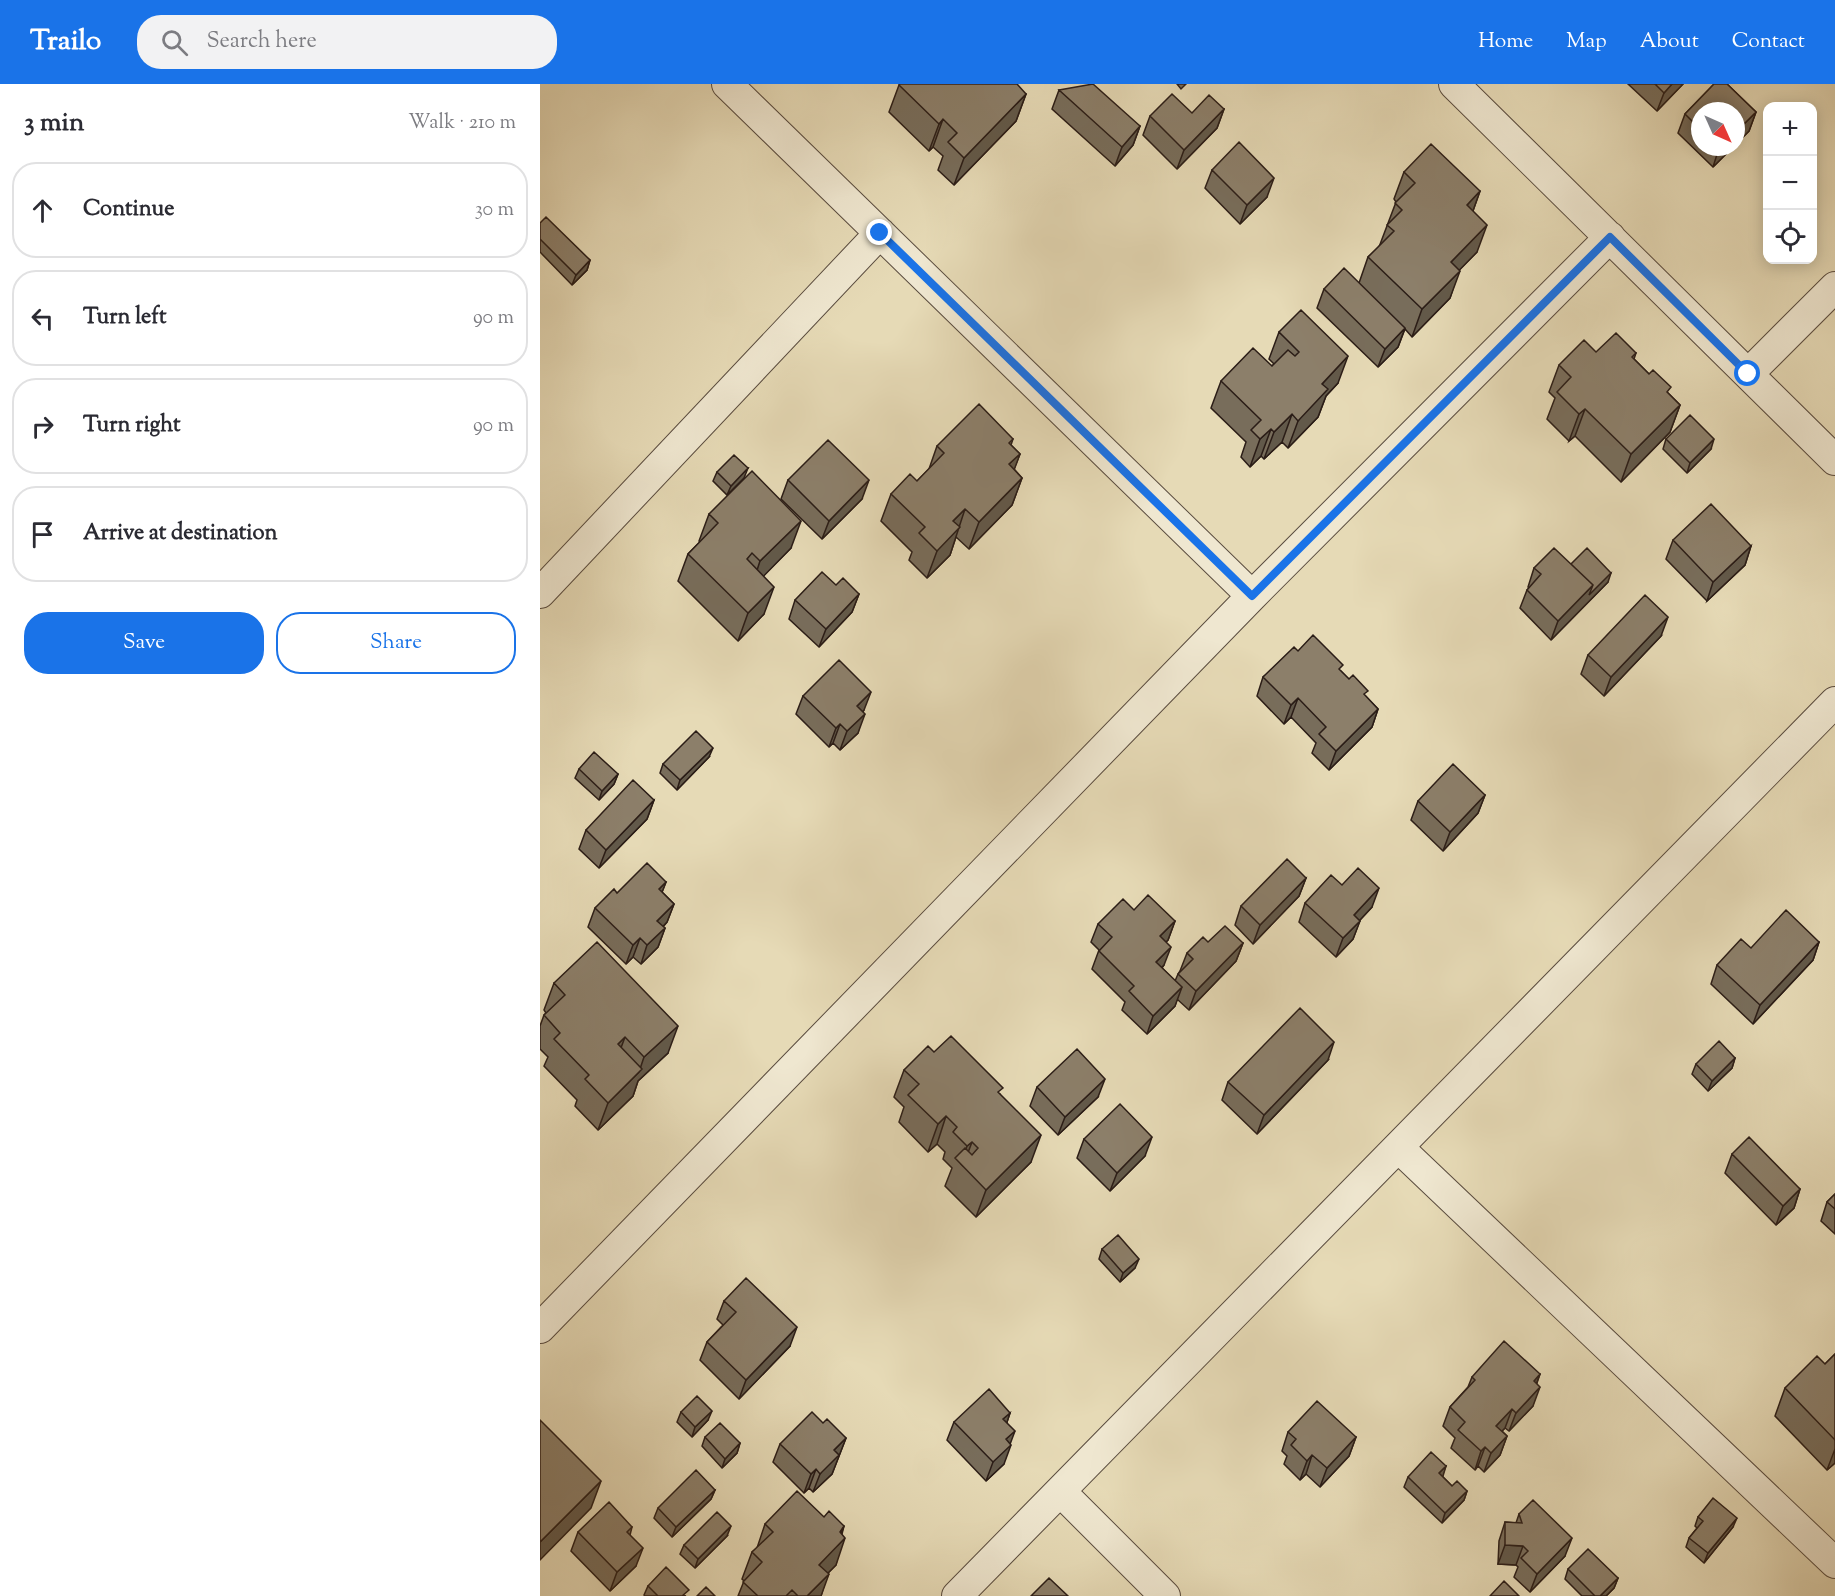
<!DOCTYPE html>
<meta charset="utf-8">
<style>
:root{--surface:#fff;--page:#f2f2f3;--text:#2b2b33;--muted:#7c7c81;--line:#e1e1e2;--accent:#1a73e8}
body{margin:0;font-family:"Sorts Mill Goudy",serif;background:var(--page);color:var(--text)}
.controls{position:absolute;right:18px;top:18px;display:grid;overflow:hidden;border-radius:12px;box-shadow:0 3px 15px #0003}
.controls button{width:54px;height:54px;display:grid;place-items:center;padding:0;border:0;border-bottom:2px solid var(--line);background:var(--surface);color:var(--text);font:30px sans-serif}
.compass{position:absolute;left:1151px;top:18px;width:54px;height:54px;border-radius:50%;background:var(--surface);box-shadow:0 3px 15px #0003;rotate:135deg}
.stop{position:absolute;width:18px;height:18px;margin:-14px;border:4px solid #1a73e8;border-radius:50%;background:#fff}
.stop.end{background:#1a73e8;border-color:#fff;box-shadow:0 2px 6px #0008}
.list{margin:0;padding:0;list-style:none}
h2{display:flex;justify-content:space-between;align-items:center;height:78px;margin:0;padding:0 24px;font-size:26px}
h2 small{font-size:20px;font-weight:400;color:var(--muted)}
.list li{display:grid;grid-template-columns:39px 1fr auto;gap:18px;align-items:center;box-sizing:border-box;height:96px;margin:0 12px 12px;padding:0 12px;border:2px solid var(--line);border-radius:24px}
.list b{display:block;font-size:22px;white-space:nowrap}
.list em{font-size:20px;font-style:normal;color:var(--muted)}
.actions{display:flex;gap:12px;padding:18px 24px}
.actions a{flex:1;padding:14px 0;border:2px solid var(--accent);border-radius:24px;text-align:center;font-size:21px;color:var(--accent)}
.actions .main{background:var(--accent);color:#fff}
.icon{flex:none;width:33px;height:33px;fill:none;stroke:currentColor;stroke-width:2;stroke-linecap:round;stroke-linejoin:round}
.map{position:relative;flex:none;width:1295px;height:1512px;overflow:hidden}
header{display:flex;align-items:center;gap:36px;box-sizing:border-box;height:84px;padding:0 30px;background:var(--accent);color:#fff}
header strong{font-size:28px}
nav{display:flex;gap:33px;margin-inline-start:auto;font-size:21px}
.search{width:420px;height:54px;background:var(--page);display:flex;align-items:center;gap:15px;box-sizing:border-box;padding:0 21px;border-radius:24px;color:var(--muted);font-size:22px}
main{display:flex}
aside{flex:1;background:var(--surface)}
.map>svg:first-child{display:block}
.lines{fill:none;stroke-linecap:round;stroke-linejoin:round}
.minor-casing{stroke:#5a4c3f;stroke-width:32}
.minor{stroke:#efe7d0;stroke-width:30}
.wall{fill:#786d5b;stroke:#2b1d17;stroke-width:1.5}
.shaded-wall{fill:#62594a;stroke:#2b1d17;stroke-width:1.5}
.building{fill:#8c7f6a;stroke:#2b1d17;stroke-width:1.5}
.route{stroke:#1a73e8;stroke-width:8}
</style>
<header>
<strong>Trailo</strong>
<div class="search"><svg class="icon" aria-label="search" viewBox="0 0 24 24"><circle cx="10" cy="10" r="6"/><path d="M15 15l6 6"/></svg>Search here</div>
<nav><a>Home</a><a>Map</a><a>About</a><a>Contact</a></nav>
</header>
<main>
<aside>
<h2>3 min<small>Walk · 210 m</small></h2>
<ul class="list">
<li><svg class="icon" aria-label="ahead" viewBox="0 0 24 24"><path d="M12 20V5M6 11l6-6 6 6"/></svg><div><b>Continue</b></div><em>30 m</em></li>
<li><svg class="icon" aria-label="left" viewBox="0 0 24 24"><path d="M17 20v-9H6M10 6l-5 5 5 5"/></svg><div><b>Turn left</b></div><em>90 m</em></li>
<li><svg class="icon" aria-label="right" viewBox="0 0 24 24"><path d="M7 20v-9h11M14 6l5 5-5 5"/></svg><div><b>Turn right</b></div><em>90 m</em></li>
<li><svg class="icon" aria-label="arrive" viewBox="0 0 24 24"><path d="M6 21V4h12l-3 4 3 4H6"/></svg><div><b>Arrive at destination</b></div></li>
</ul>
<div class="actions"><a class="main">Save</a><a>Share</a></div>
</aside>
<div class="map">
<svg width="1295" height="1512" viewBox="0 0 1295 1512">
<rect width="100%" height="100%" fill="#e6dab6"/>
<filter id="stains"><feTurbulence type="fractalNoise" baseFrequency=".00333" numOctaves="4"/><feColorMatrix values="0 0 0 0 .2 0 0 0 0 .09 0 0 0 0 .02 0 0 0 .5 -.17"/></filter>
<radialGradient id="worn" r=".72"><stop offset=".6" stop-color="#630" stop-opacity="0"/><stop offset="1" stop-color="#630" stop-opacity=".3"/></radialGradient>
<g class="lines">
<defs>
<path id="minor" d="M187 0 712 512
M914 0 1295 376
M1208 290 1295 203
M0 509 340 149
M859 1064 1295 1479
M0 1244 712 512 1070 153
M520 1407 625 1512
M417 1512 1295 618"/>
</defs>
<use href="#minor" class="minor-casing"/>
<use href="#minor" class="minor"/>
</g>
<path class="wall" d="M637 0H646L641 5Z
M1088 0H1143L1117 27Z
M1174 0H1187L1216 28 1209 47 1196 60V27H1160V63H1193L1173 83 1138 49 1145 30Z
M359 1 486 10 476 37 414 101 398 86 403 72 393 63 389 67 349 28Z
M519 6 600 42 593 61 575 82 512 25Z
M684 25 677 44 637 85 603 51 610 32 652 29Z
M672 86 727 113 700 140 665 104Z
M864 88 940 107 933 127 937 168 919 186 910 214 872 253 865 245 858 263 838 283 777 224 784 205 819 199 828 173 839 163 856 118 854 115Z
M0 139 50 176 47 186 32 201 0 168Z
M739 248 798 299 786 312 778 333 748 364 742 358 724 375 721 372 710 383 701 373 706 358 671 324 681 297 732 282 734 280 729 275Z
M1056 268 1096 269 1094 275 1140 321 1130 348 1081 398 1035 352 1029 357 1007 335 1015 314 1009 308 1019 281Z
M473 355 471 361 480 370 474 385 482 394 472 421 429 465 416 453 410 471 387 494 369 476 372 468 341 437 351 410 377 397 389 385 397 362Z
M1126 355 1171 365 1147 389 1123 365Z
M208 384 187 411 173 397 177 388Z
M248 396 322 415 282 455 241 415Z
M169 430 251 464 223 492 224 530 198 557 138 497 148 470 160 458 159 457Z
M1133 456 1211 462 1205 481 1167 517 1126 475Z
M1031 480 1068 498 1011 556 980 524 987 506 989 504 988 503 994 484Z
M296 501 319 510 312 528 279 563 249 535 255 516Z
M1121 552 1064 612 1041 590 1048 571Z
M758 567 801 587 838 625 832 643 789 686 772 669 776 659 751 633 744 640 717 612 723 593Z
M263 612 324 626 323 628 318 649 300 666 293 659 289 663 256 630Z
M169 673 137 706 120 689 123 680Z
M39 685 78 690 74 700 59 716 35 694Z
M945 711 938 729 903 767 871 736 878 717Z
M114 716 107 735 59 784 39 765 46 746Z
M766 794 759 812 713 860 695 841 701 822Z
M126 798 122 808 134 820 127 838 123 843 125 844 118 863 101 880 93 873 86 880 48 843 55 824 77 809Z
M802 801 832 823 820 836 813 855 796 873 759 838 765 819Z
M594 826 635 837 628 856 626 858 624 881 622 884 635 897 638 890 640 887 647 869 668 858 703 859 696 877 649 926 637 915 635 922 607 950 582 926 585 918 552 885 559 866 551 858 558 840Z
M1279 858 1273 876 1213 940 1171 900 1177 881 1211 864Z
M14 899 128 969 98 997 93 1012 58 1046 35 1022 37 1016 4 982 8 973 0 965V942L4 931 6 929 4 926Z
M394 968 460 1010 491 1078 436 1133 405 1102 412 1084 403 1075 405 1068 397 1060 388 1068 359 1038 364 1023 354 1013 364 986Z
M1195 974 1192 984 1168 1007 1152 990 1156 980Z
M788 976 717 1050 682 1016 688 998Z
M497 1003 558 1013 518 1051 490 1022Z
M544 1055 605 1072 570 1107 537 1074Z
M1192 1070 1260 1105 1254 1124 1236 1141 1185 1089Z
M1295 1110V1150L1281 1137 1287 1118Z
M562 1165 595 1184 580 1198 559 1175Z
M184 1217 250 1262 199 1315 160 1276 167 1258 183 1241 177 1235Z
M1295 1270V1379L1287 1386 1235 1332 1245 1304 1285 1280Z
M1000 1290 997 1299 993 1322 969 1347 965 1344 962 1347 967 1352 960 1371 944 1388 938 1382 935 1386 911 1364 915 1354 903 1342 910 1323 928 1303 932 1293Z
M141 1328 168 1336 152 1353 137 1338Z
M470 1329 467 1338 464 1380 446 1397 407 1356 414 1338Z
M283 1339 306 1354 292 1390 273 1408 269 1404 264 1409 233 1378 240 1360Z
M748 1348 816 1353 809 1372 780 1403 766 1390 760 1396 744 1380 747 1372 742 1367Z
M165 1353 200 1359 197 1369 182 1384 162 1362Z
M906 1382 902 1392 912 1402 927 1407 924 1416 902 1439 864 1403 868 1393Z
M175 1406 171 1415 132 1453 114 1434 118 1424Z
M979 1430 1025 1472 990 1508 974 1493 978 1483 976 1481 958 1480 959 1457 965 1438 976 1439Z
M284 1433 304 1442 302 1450 296 1481 288 1489 281 1512H198L204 1497 202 1495 212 1468 217 1464 225 1440Z
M1158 1433 1193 1443 1164 1479 1146 1463 1149 1454 1157 1444 1155 1442Z
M92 1443 90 1451 96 1482 70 1507 31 1467 38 1448Z
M187 1452 155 1484 140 1470 144 1461Z
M1028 1485 1078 1494 1074 1504 1066 1512H1042L1025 1495Z
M108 1502 146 1512H105L104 1511Z"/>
<path class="shaded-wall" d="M1132 0H1143L1117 27 1124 9Z
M486 10 476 37 414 101 424 74Z
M684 25 677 44 637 85 644 66Z
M1216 28 1209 47 1196 60V48Z
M403 35 393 63 389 67 399 40Z
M600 42 593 61 575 82 582 63Z
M1181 63H1193L1173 83 1179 64Z
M734 94 727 113 700 140 707 121Z
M940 107 930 135 927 121Z
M947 141 937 168 901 205 911 178Z
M50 176 47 186 32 201 36 191Z
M920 187 910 214 872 253 882 225Z
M865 244 858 263 838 283 845 265Z
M808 272 798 299 786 312 778 333 748 364 758 337 782 300Z
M1140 321 1130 348 1081 398 1091 370Z
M1045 325 1035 352 1029 357 1039 330Z
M752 330 742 358 724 375 734 348Z
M731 345 721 372 710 383 720 355Z
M1174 355 1171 365 1147 389 1150 379Z
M480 370 470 397 469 380Z
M208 384 204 394 187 411 191 402Z
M482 394 472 421 429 465 439 438Z
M329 396 322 415 282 455 289 437Z
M425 425 410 471 387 494 397 467 413 437Z
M261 437 251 464 211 505 220 477Z
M1211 462 1205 481 1167 517 1173 498Z
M1071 489 1068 498 1011 556 1018 537 1053 501Z
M234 503 224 530 198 557 208 529Z
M319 510 312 528 279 563 286 545Z
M1128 533 1121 552 1064 612 1071 593Z
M331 608 324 626 310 641 317 622Z
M758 614 751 633 744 640 751 621Z
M838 625 832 643 789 686 796 667Z
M325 630 318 649 300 666 307 647Z
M300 640 293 659 289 663 296 644Z
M173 664 169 673 137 706 140 696Z
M78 690 74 700 59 716 62 707Z
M945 711 938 729 903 767 910 748Z
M114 716 107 735 59 784 66 766Z
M766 794 759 812 713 860 720 841Z
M126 798 119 816V805Z
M839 804 832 823 807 850 814 831Z
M134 820 127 838 110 856 117 837Z
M635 837 628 856 613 871 620 852Z
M820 837 813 855 796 873 803 854Z
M125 844 118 863 101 880 107 861Z
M100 854 93 873 86 880 93 861Z
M1279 858 1273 876 1213 940 1220 921Z
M703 859 696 877 649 926 656 907Z
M631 863 624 881 609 896 616 878Z
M642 903 635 922 607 950 613 932Z
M138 942 128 969 98 997 93 1012 58 1046 68 1019 99 988 104 973Z
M85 953 75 980 78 960Z
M794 958 788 976 717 1050 724 1031Z
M1195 974 1192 984 1168 1007 1172 997Z
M565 995 558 1013 518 1051 525 1033Z
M406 1032 397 1060 388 1068 398 1040Z
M501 1051 491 1078 436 1133 446 1106Z
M612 1053 605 1072 570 1107 577 1089Z
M432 1058 423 1082 421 1080 427 1062Z
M1260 1105 1254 1124 1236 1141 1243 1122Z
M599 1175 595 1184 580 1198 583 1189Z
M257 1243 250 1262 199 1315 206 1296Z
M1000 1290 993 1308 994 1297Z
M1000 1303 993 1322 969 1347 976 1329Z
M972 1325 965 1344 949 1360 956 1342Z
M172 1327 168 1336 152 1353 155 1343Z
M470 1329 464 1347 463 1335Z
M475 1347 469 1363 471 1361 464 1380 446 1397 453 1378 466 1355Z
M967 1352 960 1371 944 1388 951 1369Z
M816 1353 809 1372 780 1403 787 1384Z
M306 1354 292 1390 273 1408 280 1390 294 1366Z
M200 1359 197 1369 182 1384 185 1375Z
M945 1363 938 1382 935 1386 941 1367Z
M1295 1365V1379L1287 1386Z
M772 1371 766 1390 760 1396 767 1377Z
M906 1382 903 1392 896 1399 899 1389Z
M276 1385 269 1404 264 1409 271 1390Z
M61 1397 51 1424 0 1476V1458Z
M175 1406 171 1415 132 1453 136 1443Z
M927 1407 924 1416 902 1439 905 1429Z
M1197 1434 1193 1443 1164 1479 1168 1469Z
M191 1442 187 1452 155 1484 158 1475Z
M304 1442 297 1462 305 1454 296 1481 269 1508 279 1481 300 1448Z
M1032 1454 1025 1472 990 1508 997 1490Z
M965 1461 983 1462 976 1481 958 1480Z
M103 1464 96 1482 70 1507 77 1488Z
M289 1490 281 1512H267Z
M1078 1494 1074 1504 1066 1512H1060Z"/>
<path class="building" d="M360 0H477L486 10 424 74 408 58 417 49 403 35 399 40 359 1Z
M553 0 600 42 582 63 519 6Z
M1115 0H1132L1124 9Z
M1174 0H1187L1216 28 1196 48V27H1160V45L1145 30Z
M632 10 652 29 669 11 684 25 644 66 610 32Z
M699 58 734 94 707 121 672 86Z
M891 60 940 107 927 121 947 141 911 178 920 187 882 225 828 173 854 147 847 141 862 126 855 119 875 99 864 88Z
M6 133 50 176 36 191 0 155V139Z
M804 184 865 244 845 265 784 205Z
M761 226 808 272 782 300 788 305 758 337 752 330 734 348 731 345 720 355 711 346 721 336 681 297 713 264 732 282 748 266 755 272 759 268 739 248Z
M1076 249 1096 269 1092 273 1109 290 1113 286 1131 303 1127 308 1140 321 1091 370 1045 325 1039 330 1017 308 1031 293 1019 281 1044 256 1056 268Z
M439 320 473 355 469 359 480 370 469 380 482 394 439 438 425 425 413 437 420 443 397 467 379 449 385 443 351 410 370 390 377 397 404 369 397 362Z
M1150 331 1174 355 1150 379 1126 355Z
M288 356 329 396 289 437 248 396Z
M194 371 208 384 191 402 177 388Z
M212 387 261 437 220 477 212 469 207 475 234 503 208 529 148 470 178 439 169 430Z
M1171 420 1211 462 1173 498 1133 456Z
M1014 464 1053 501 1018 537 987 506 1001 490 994 484Z
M1047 464 1071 489 1049 511 1053 501 1031 480Z
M282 488 296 501 303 494 319 510 286 545 255 516Z
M1105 511 1128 533 1071 593 1048 571Z
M773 551 803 581 799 585 809 595 813 591 828 607 824 610 838 625 796 667 779 650 786 643 758 614 751 621 723 593 754 563 758 567Z
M299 576 331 608 317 622 325 630 307 647 300 640 296 644 263 612Z
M156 647 173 664 140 696 123 680Z
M54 668 78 690 62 707 39 685Z
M913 680 945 711 910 748 878 717Z
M93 696 114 716 66 766 46 746Z
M747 775 766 794 720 841 701 822Z
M107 779 126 798 119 805 134 820 117 837 125 844 107 861 100 854 93 861 55 824 74 805 77 809Z
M818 784 839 804 814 831 820 837 803 854 765 819 791 791 802 801Z
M608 811 635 837 620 852 631 863 616 878 642 903 613 932 589 907 594 902 559 867 572 853 558 840 583 815 594 826Z
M1246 826 1279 858 1220 921 1177 881 1201 855 1211 864Z
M685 842 703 859 656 907 638 890 653 875 647 869 663 853 668 858Z
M57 858 138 942 104 973 85 953 78 960 102 985 68 1019 45 995 49 991 14 955 20 949 4 931 25 911 14 899Z
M760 924 794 958 724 1031 688 998Z
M411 952 463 1004 458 1008 501 1051 446 1106 415 1074 425 1064 432 1071 438 1064 432 1058 427 1062 413 1048 417 1043 406 1032 398 1040 368 1011 379 1000 364 986 388 962 394 968Z
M1179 957 1195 974 1172 997 1156 980Z
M537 965 565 995 525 1033 497 1003Z
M580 1020 612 1053 577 1089 544 1055Z
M1209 1053 1260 1105 1243 1122 1192 1070Z
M1295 1110V1125L1287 1118Z
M578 1151 599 1175 583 1189 562 1165Z
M206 1194 257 1243 206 1296 167 1258 196 1228 184 1217Z
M964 1257 1000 1290 994 1297 1000 1303 976 1329 972 1325 956 1342 967 1352 951 1369 945 1363 941 1367 918 1346 925 1338 910 1323 935 1296 932 1293Z
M1295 1270V1356L1245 1304 1277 1272 1285 1280Z
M449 1305 470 1329 463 1335 475 1347 466 1355 471 1361 453 1378 414 1338Z
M157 1312 172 1327 155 1343 141 1328Z
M777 1317 816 1353 787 1384 772 1371 767 1377 751 1361 756 1355 748 1348Z
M272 1328 283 1339 287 1335 306 1354 294 1366 299 1371 280 1390 276 1385 271 1390 240 1360Z
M0 1336 61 1397 0 1458Z
M180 1339 200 1359 185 1375 165 1353Z
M891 1368 906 1382 899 1389 912 1402 917 1397 927 1407 905 1429 868 1393Z
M156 1386 175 1406 136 1443 118 1424Z
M257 1407 284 1433 289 1427 304 1442 300 1448 305 1454 279 1481 289 1490 267 1512H258L252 1506 246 1512H218L203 1498 222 1478 212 1468 233 1448 225 1440Z
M1173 1414 1197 1434 1168 1469 1149 1454 1163 1437 1158 1433Z
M993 1416 1032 1454 997 1490 981 1474 988 1467 983 1462 965 1461V1438L982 1439 979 1430Z
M69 1418 92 1443 87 1448 103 1464 77 1488 38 1448Z
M177 1428 191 1442 158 1475 144 1461Z
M1048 1465 1078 1494 1060 1512H1055L1028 1485Z
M126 1483 149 1506 142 1512H118L108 1502Z
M509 1494 528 1512H491Z
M964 1497 979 1512H950Z
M166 1503 175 1512H157Z"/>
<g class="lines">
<path class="route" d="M340 149 712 512 1070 153 1208 290"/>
</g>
<rect width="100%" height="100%" filter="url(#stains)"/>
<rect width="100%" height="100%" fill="url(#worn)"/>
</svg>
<div class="controls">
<button>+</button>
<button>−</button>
<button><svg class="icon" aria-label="locate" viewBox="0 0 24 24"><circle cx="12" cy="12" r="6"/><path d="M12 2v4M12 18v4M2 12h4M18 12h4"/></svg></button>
</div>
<svg class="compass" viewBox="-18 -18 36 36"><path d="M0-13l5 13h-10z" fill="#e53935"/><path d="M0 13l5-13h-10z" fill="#7c7c81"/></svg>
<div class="stop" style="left:1208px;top:290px"></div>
<div class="stop end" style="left:340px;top:149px"></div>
</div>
</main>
